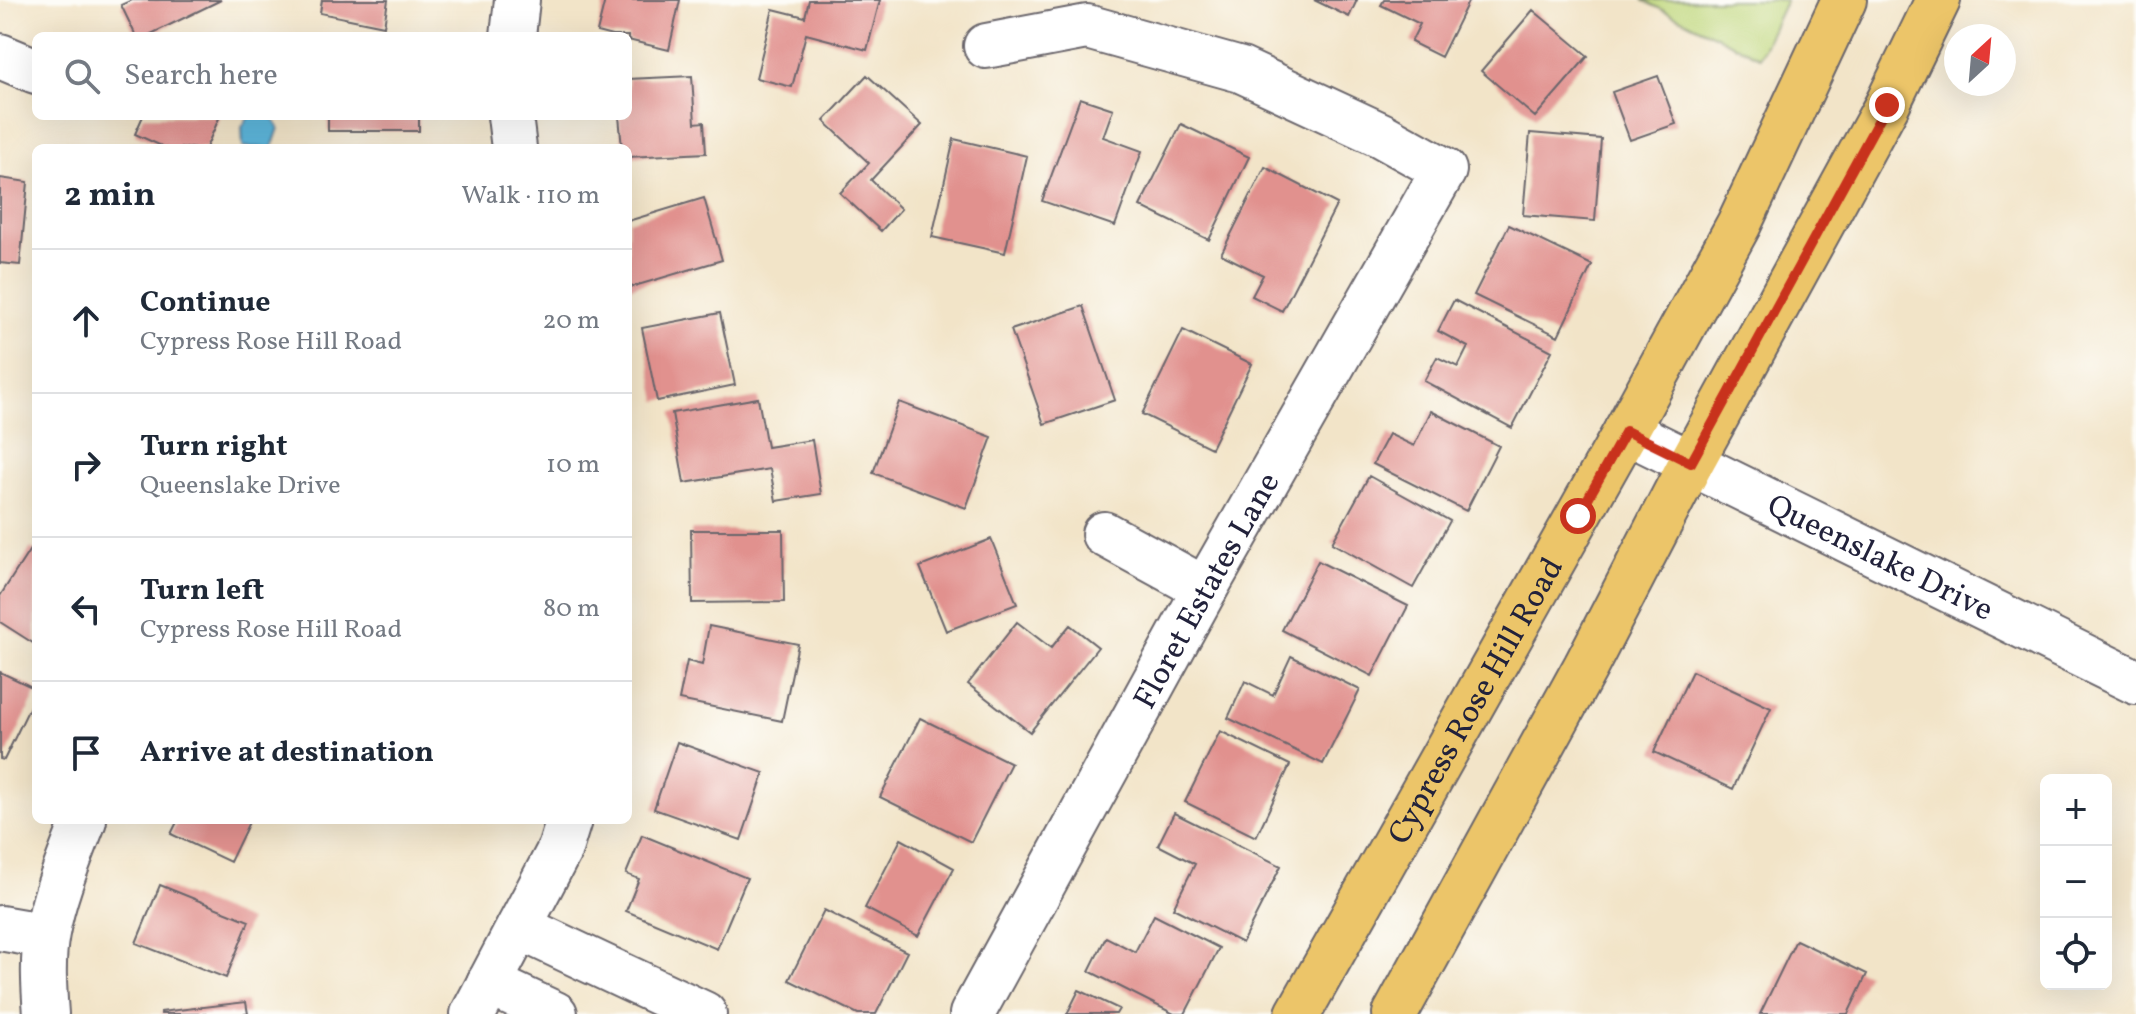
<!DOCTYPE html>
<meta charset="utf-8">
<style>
:root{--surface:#fff;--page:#f6f6f7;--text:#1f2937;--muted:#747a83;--line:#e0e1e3}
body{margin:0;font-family:Vollkorn,serif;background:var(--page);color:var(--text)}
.controls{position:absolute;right:24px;bottom:24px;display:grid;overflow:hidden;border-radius:12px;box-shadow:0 8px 32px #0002}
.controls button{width:72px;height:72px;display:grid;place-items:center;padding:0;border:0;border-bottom:2px solid var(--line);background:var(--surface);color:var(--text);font:40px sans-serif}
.compass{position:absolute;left:1944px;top:24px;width:72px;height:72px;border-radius:50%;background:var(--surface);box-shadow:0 8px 32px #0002;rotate:26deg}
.stop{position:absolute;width:24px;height:24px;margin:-18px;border:6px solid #c8321e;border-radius:50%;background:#fff}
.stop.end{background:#c8321e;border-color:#fff;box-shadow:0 2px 8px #0008}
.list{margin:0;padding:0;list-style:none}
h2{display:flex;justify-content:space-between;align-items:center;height:104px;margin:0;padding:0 32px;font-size:34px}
h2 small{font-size:26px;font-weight:400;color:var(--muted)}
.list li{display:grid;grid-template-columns:52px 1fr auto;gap:24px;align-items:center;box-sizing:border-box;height:144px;padding:0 32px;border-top:2px solid var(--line)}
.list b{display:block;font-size:30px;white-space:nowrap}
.list p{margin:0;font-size:26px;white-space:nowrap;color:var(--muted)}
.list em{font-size:26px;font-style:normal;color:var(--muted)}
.icon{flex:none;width:44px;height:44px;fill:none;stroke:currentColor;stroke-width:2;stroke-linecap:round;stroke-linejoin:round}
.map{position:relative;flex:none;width:2136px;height:1014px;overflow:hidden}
.search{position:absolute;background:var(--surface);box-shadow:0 8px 32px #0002;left:32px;top:32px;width:600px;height:88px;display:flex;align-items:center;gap:20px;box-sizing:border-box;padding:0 28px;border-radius:12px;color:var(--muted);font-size:30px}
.panel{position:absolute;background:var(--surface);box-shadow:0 8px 32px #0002;left:32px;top:144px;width:600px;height:680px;border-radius:12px}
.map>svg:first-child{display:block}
.green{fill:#bfd77b;stroke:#707c5b;stroke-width:2}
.water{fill:#5db6db;stroke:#406c8b;stroke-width:2}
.building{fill:#e1918e}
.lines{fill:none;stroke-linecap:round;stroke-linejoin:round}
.minor-casing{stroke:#6b666c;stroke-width:48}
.major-casing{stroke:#6b666c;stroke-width:48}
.minor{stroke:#fff;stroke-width:44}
.major{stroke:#ecc569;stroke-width:44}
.route{stroke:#c8321e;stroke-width:10}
.labels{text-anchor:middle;stroke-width:6;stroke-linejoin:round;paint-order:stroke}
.street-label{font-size:32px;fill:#22223b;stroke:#fdfcf7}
</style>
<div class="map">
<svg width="2136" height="1014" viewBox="0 0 2136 1014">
<rect width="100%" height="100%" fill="#fdfcf7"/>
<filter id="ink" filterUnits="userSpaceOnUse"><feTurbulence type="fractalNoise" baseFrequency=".0125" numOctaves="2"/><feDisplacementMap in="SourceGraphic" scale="16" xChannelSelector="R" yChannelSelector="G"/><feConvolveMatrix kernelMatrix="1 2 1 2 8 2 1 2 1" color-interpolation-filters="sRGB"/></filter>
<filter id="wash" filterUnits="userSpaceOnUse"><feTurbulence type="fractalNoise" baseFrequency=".006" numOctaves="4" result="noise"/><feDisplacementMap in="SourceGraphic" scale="32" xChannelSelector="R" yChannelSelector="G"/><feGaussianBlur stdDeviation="1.8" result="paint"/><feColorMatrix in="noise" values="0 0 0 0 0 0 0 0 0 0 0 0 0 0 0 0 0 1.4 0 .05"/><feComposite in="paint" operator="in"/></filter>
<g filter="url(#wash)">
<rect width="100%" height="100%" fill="#f2e4c8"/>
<path class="green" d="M1642 0H1786L1759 57Z"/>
<path class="water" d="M249 116H271L279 128 272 148 243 147 242 127Z"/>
<g id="blocks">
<path class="building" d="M132 0H221L147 36H136L121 5Z
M322 0H388L384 26 320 13Z
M605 0H680L669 50 628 40V36H612L597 32Z
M809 0H880L867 50 806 34 792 87 756 78 773 9 805 17Z
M1314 0H1357L1349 17Z
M1384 0H1469L1441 57 1411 42 1420 24 1381 5Z
M1533 10 1588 56 1535 117 1481 71Z
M867 75 922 125 871 180 901 209 881 231 840 193 869 163 824 121Z
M692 76 695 123 704 122 706 153 628 157V148H622L619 116H628V79Z
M1658 76 1676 124 1630 140 1612 92Z
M1080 98 1113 109 1103 137 1142 151 1115 226 1042 201Z
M143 116H220L206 148H166L135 134Z
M328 116H419V131H328Z
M1181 124 1249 157 1209 240 1140 206Z
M1530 133 1601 139 1595 221 1523 215Z
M954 139 1027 156 1005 253 932 237Z
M1265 167 1337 204 1282 311 1252 296 1263 275 1221 254Z
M0 178 28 182 20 265 0 263Z
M704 198 722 260 628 288V221Z
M1509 225 1592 265 1558 336 1474 295Z
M1454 300 1552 351 1512 428 1424 381 1437 357 1458 367 1468 347 1438 331Z
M1083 306 1115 400 1044 424 1011 330Z
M720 313 735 385 657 401 642 328Z
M1183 330 1252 364 1211 448 1142 414Z
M758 398 767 447 812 440 821 494 776 501 770 469 684 483 672 413Z
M899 402 992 437 966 508 873 473Z
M1431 411 1499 446 1466 511 1373 464 1389 434 1414 446Z
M1369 476 1450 521 1413 588 1332 543Z
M691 530H783L784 602 692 603Z
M991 539 1017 604 946 631 920 567Z
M31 548 36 552V645L0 622V596Z
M1318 561 1408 606 1372 676 1282 630Z
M1017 622 1051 648 1070 625 1098 647 1030 732 968 684Z
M709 626 798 644 782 721 679 700 687 661 702 665Z
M1291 656 1360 690 1323 764 1228 718 1245 681 1273 695Z
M1692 671 1771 708 1733 789 1654 752Z
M0 672 36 689V694L4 760 0 759Z
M920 718 1011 763 971 842 880 797Z
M1220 731 1290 765 1256 837 1185 802Z
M677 742 764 773 741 840 654 809Z
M1174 813 1281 866 1242 943 1173 908 1195 864 1158 845Z
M178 820H250L230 862 171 834Z
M642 835 747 878 717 949 626 911 639 879 626 874Z
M901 839 954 868 918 936 865 908Z
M160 885 249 921 226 978 136 943Z
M824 910 907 952 876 1014H858L789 980Z
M1154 915 1219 948 1185 1014H1174L1089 971 1106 937 1135 952Z
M1796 940 1867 974 1848 1014H1760Z
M1079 990 1119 1009 1116 1014H1067Z
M246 1002 248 1014H161V1012Z"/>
</g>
</g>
<g filter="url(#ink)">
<use href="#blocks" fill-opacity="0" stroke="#6b666c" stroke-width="2"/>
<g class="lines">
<defs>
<g id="minor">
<path d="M513 36 517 0"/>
<path d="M0 56 36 71"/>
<path d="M510 116 514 148"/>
<path id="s1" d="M1626 431 2136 682"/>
<path d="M1104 534 1205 589"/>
<path d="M519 927 704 1014"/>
<path d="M0 928 46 936"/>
<path d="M489 983 555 1014"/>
<path d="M46 1014C44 988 42 959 47 933 54 894 70 857 84 820"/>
<path d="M473 1014 560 849 569 820"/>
<path id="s2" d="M972 1014 1205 589 1444 170 1381 135 1241 70 1087 27 986 46"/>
</g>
<g id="major">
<path id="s3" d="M1298 1014 1626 431 1739 224 1844 0"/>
<path d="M1395 1014 1586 666 1691 463 1887 105 1938 0"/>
</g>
</defs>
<use href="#minor" class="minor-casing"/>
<use href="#major" class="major-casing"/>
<use href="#minor" class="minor"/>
<use href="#major" class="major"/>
</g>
</g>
<g class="lines" filter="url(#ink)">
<path class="route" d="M1578 516 1626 431 1691 463 1887 105"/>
</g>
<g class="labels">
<g class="street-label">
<text dy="11" stroke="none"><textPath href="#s1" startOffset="284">Queenslake Drive</textPath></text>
<text dy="11" stroke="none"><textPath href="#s2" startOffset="484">Floret Estates Lane</textPath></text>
<text dy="11" stroke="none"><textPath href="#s3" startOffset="360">Cypress Rose Hill Road</textPath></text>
</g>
</g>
</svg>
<div class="controls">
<button>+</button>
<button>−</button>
<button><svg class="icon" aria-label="locate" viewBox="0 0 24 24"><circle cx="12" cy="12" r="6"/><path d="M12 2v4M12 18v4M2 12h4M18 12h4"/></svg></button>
</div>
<svg class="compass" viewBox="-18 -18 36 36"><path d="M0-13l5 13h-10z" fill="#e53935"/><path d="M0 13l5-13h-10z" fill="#747a83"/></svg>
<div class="stop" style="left:1578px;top:516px"></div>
<div class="stop end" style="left:1887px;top:105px"></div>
<div class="search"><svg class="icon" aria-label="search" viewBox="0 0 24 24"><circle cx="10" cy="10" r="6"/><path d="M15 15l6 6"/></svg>Search here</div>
<section class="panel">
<h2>2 min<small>Walk · 110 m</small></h2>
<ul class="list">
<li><svg class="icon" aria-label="ahead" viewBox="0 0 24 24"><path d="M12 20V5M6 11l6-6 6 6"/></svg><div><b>Continue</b><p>Cypress Rose Hill Road</p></div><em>20 m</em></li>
<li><svg class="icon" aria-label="right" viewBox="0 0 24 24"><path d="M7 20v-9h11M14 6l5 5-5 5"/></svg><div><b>Turn right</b><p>Queenslake Drive</p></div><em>10 m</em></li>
<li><svg class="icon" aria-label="left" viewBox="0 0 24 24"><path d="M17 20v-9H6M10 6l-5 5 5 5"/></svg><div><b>Turn left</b><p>Cypress Rose Hill Road</p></div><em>80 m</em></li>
<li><svg class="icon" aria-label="arrive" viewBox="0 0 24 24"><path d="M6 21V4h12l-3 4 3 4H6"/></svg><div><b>Arrive at destination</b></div></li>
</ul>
</section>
</div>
